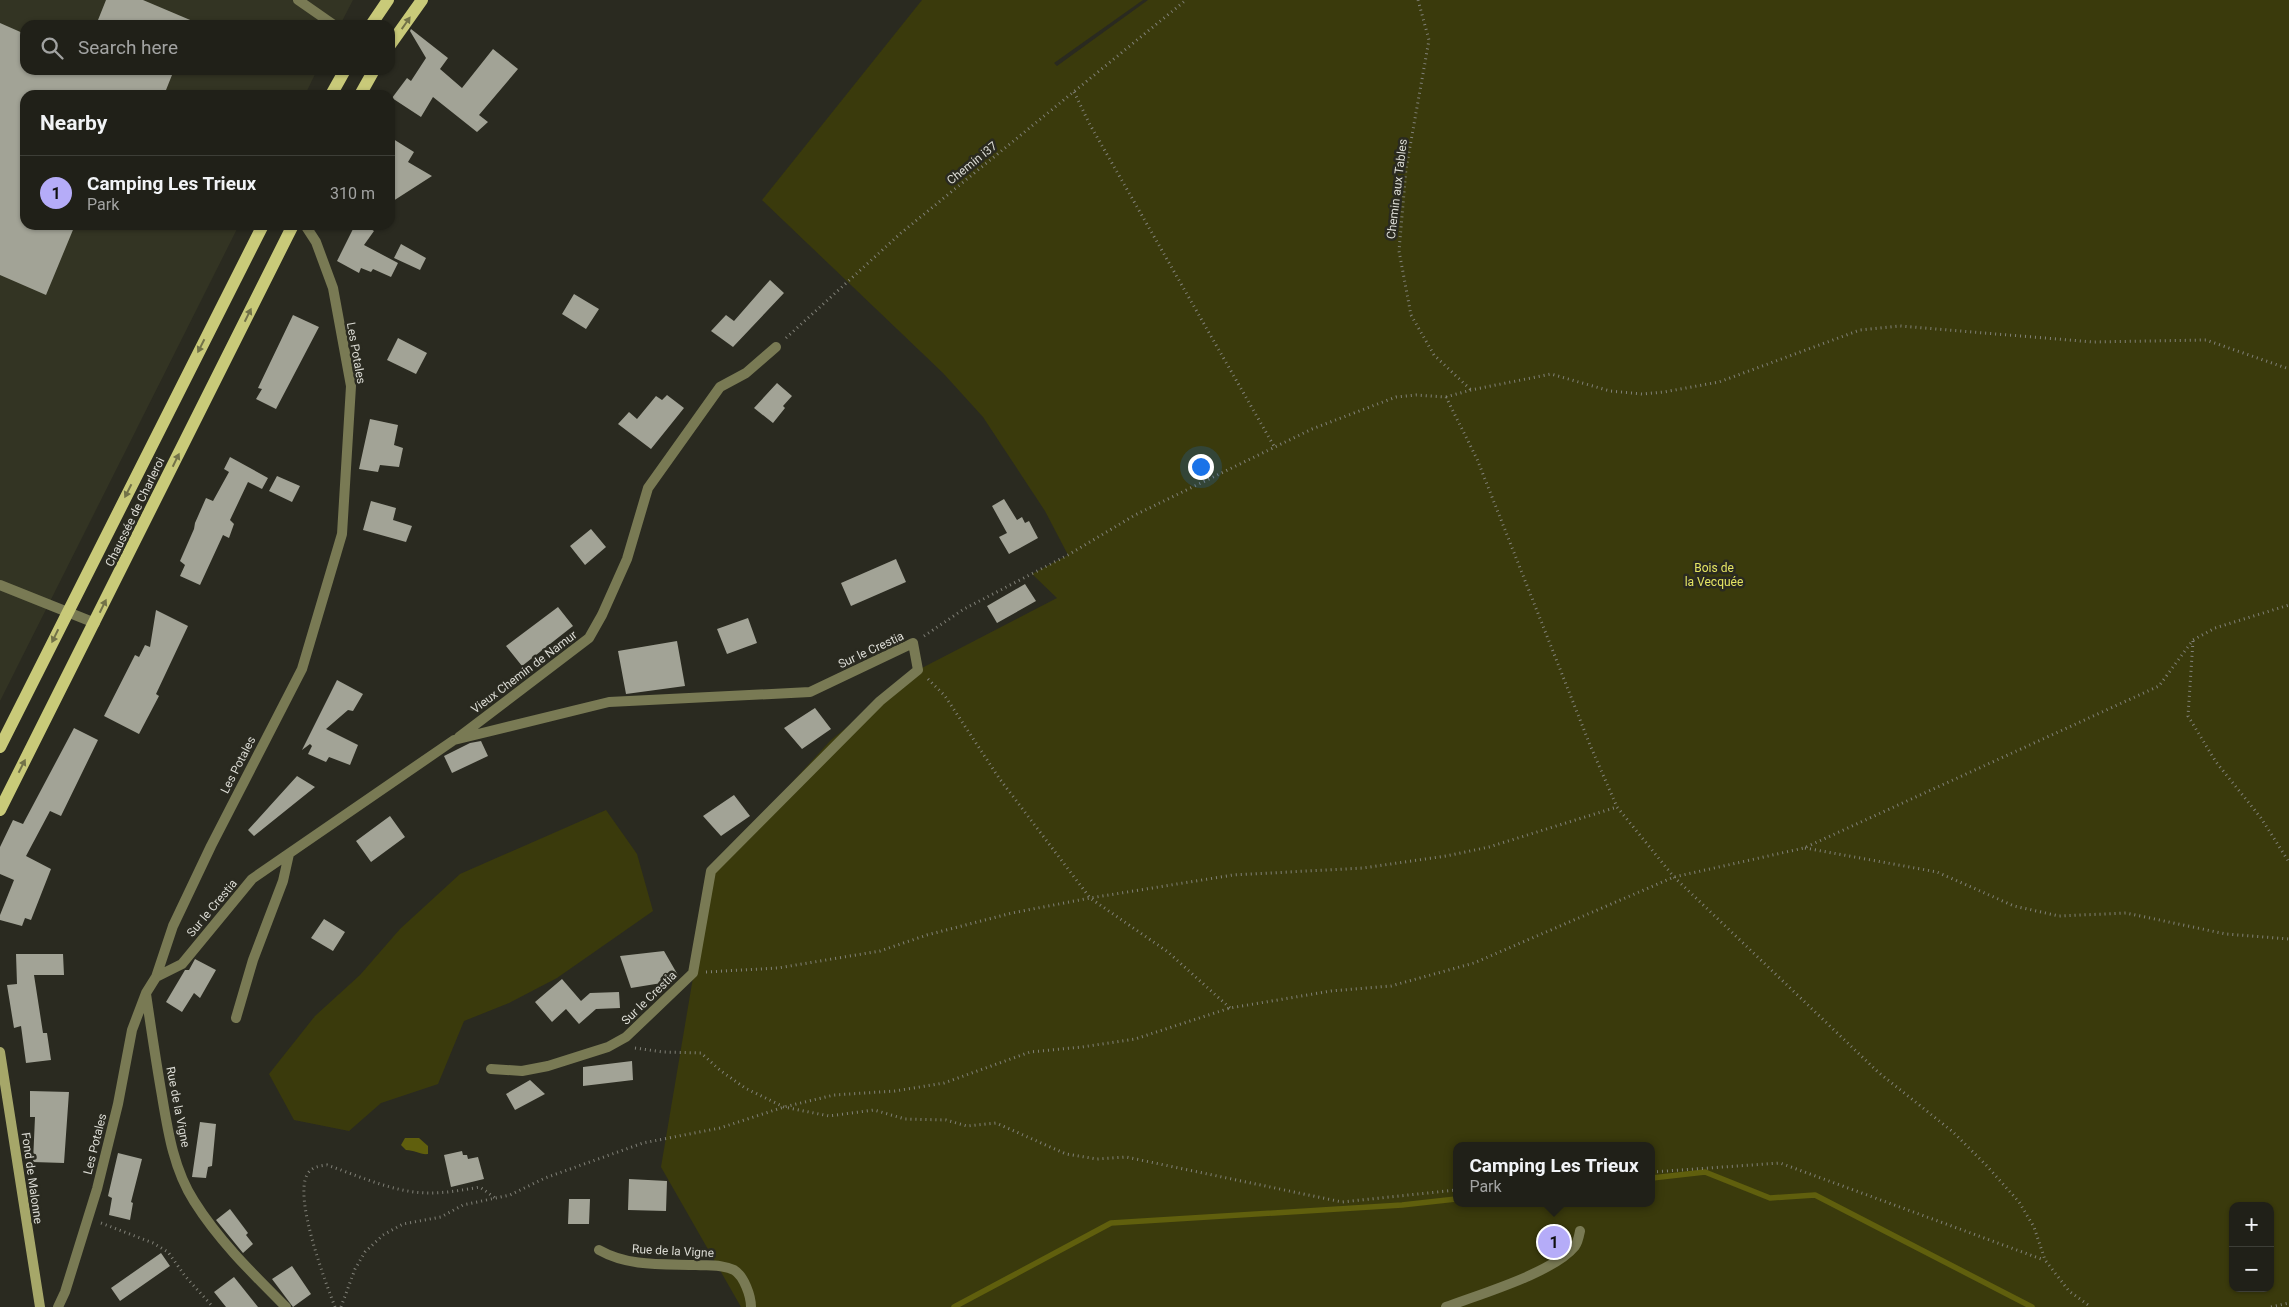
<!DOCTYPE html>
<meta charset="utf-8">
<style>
:root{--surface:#202018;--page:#282821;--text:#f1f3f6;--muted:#a2a3a2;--line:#3d3e37;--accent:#b5acf8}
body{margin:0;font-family:Roboto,sans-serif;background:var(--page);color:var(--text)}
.controls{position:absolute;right:15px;bottom:15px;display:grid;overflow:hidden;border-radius:10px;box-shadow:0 1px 4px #0004}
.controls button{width:45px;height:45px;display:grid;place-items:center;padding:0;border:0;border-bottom:1px solid var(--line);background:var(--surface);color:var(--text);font:25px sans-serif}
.you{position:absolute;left:1200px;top:466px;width:18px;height:18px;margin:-12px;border:4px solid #fff;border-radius:50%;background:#1a73e8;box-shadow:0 0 0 8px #1a73e833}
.badge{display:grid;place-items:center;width:32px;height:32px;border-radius:50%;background:var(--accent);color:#111;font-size:16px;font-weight:700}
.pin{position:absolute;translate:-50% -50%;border:2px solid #fff;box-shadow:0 1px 5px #0006}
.popup{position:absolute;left:1453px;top:1142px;width:202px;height:65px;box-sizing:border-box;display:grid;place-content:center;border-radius:10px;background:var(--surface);filter:drop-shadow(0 1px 4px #0005);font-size:16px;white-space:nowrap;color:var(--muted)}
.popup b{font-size:19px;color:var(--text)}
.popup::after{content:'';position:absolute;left:50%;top:100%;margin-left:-10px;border:10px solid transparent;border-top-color:var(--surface)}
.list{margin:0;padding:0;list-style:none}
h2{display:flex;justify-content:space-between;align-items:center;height:65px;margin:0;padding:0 20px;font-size:21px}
h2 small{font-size:16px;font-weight:400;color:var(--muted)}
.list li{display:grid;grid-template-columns:32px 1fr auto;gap:15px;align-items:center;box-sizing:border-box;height:75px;padding:0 20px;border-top:1px solid var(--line)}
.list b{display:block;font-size:19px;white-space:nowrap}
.list p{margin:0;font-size:16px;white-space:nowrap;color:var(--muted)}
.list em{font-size:16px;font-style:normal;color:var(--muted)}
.icon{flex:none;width:28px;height:28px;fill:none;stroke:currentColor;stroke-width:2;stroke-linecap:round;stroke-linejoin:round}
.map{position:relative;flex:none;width:2289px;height:1307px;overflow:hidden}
.search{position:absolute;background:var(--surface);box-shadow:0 1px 4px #0004;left:20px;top:20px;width:375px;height:55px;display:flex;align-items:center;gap:12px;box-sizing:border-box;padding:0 18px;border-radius:15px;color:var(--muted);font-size:19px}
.panel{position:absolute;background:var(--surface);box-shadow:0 1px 4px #0004;left:20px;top:90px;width:375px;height:140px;border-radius:15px}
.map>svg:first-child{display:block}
.built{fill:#333423}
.green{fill:#3a3a0c;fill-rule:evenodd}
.water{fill:#605f0d}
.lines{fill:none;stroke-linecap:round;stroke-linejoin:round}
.stream{stroke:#605f0d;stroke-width:5.5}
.building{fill:#a2a396}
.path{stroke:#818178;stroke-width:3;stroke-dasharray:1 4;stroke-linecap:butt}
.lane{stroke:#797a54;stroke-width:10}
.street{stroke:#797a54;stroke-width:10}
.secondary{stroke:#a6a769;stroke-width:10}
.primary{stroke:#c9ca79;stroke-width:12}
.oneway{fill:#727248}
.labels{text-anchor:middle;stroke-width:5;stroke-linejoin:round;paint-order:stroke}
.street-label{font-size:12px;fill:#dbdbd4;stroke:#2a2a20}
.park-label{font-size:12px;fill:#e5e563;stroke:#2a2a20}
</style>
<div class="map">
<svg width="2289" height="1307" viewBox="0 0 2289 1307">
<rect width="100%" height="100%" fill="#2a2a20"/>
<path class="built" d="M0 0H353L340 25H25V70H317L305 95H25V225H239L0 701Z"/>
<path class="green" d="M922 0H1143L1054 63 1057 66 1148 0H2289V1307H741L661 1167 711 871 831 740 918 670 1057 598 1032 574 1068 555 1045 511 983 417 943 373 762 200ZM1456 1146H1652V1203H1456ZM2233 1206H2270V1288H2233Z
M606 810 637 854 653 911 557 978 509 1003 464 1021 438 1084 381 1103 349 1131 294 1120 269 1074 315 1016 360 975 400 929 460 874Z"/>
<path class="water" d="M405 1138H419L428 1146V1154C421 1155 414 1150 406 1150L401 1145Z"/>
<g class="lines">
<path class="stream" d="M1652 1178 1705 1172 1770 1198 1815 1195 2032 1307
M954 1307 1111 1223 1402 1205 1456 1199"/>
</g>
<path class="building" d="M106 0H143L202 25H96Z
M0 23 25 34V70H174L164 95H25V225H75L46 295 0 275Z
M411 29 448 58 440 69 462 88 493 49 518 69 479 115 488 122 477 132 433 97 421 117 392 98 407 78 411 81 426 58 410 31Z
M390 137 414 152 408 162 432 176 390 203Z
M355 225H365L374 231 364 245 398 263 391 277 373 269 371 272 361 268 359 273 337 261Z
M401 244 426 258 420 270 394 258Z
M770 280 784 293 733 347 711 331 726 315 734 321Z
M574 294 599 309 586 329 562 314Z
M293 315 319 327 276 409 256 399 262 389 258 388Z
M398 338 427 353 416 374 387 360Z
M777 383 792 396 783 406 785 408 773 423 754 408Z
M667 395 684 408 651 449 618 424 629 412 637 419 656 396 662 400Z
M370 419 398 425 394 445 403 448 399 467 380 465 378 472 359 469Z
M230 457 268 478 262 489 248 482 230 520 234 524 229 538 223 535 200 585 180 576 185 565 180 561 194 529 195 523 206 498 213 501 229 472 224 469Z
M277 476 300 486 292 502 269 491Z
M1004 499 1017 520 1022 517 1025 523 1029 521 1038 538 1009 554 999 537 1007 533 992 506Z
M371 501 396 508 393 520 412 526 406 542 363 530Z
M591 529 606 547 585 565 570 546Z
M896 559 906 582 851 606 841 583Z
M1025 584 1036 601 997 623 987 606Z
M558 607 573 626 522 666 506 646Z
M156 610 188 626 156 694 159 696 139 734 104 716 135 655 139 657 145 645 150 647Z
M748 618 757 643 727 654 717 629Z
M677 641 685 686 626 694 618 651Z
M337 680 363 694 353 711 348 710 326 729 358 745 350 765 329 757 326 762 308 754 312 746 310 744 302 750Z
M815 708 831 729 802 749 784 728Z
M74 728 98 740 61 816 50 811 26 856 51 869 31 920 25 918 22 926 0 920V915L14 880 0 874V847L13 820 23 824Z
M481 741 488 756 452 773 444 756 470 743Z
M297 776 315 787 254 836 248 830Z
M734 795 750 816 721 836 703 816Z
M390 816 405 837 371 862 356 841Z
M324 919 345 932 333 951 311 938Z
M664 951 679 977 674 981 631 988 620 956Z
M16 954H63L64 975H34L43 1033H47L51 1060 26 1063 21 1026 14 1028 7 985 17 984Z
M195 959 216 970 200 998 194 993 182 1012 166 1002 185 970H189Z
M562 979 581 1001 590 993 619 992 620 1008 596 1009 579 1024 566 1009 552 1022 535 1002Z
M632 1061 633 1080 583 1086V1067Z
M530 1080 545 1094 515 1110 506 1094Z
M30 1091 69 1092 64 1163 33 1162 35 1117H30Z
M200 1122 216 1124 212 1166 208 1167 206 1178 192 1177Z
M462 1151 463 1155H467L468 1159 478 1157 484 1179 451 1187 444 1155Z
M118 1153 142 1159 131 1202 133 1203 130 1220 109 1215 112 1198 108 1196Z
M629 1179 667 1181 666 1211 628 1210Z
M569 1199H590L589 1224H568Z
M230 1209 248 1233 246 1235 253 1244 243 1253 216 1220Z
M161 1253 170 1266 120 1301 111 1288Z
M292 1266 311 1294 293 1307 272 1279Z
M234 1277 258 1307H226L214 1292Z"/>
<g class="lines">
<path class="path" d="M1418 0 1429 40 1406 169 1399 251 1411 315 1434 355 1471 390
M1074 92 1089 123 1275 448
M786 338 901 233 1186 0
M1446 397 1471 390 1551 374 1610 391 1642 394 1664 392 1719 382 1860 330 1900 326 2093 342 2206 340 2289 369
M924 636 964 609 1068 555 1135 515 1312 429 1396 397 1416 395 1446 397 1477 459 1590 745 1617 807 1674 877 1878 1072 1953 1132 1987 1166 2019 1202 2034 1227 2045 1260 2069 1291 2091 1307
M2193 641 2188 716 2216 762 2261 818 2289 862
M928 679 945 696 999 778 1090 898 1168 952 1230 1008
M1805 848 1937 872 2014 906 2059 916 2126 913 2226 934 2289 939
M706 972 778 968 880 951 927 935 1012 913 1090 898 1233 875 1363 868 1446 856 1489 847 1617 807
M635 1048 663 1052 701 1053 721 1071 745 1088 784 1107 829 1116 874 1110 905 1119 946 1120 967 1126 996 1123 1066 1154 1097 1159 1126 1157 1342 1202 1456 1190
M1652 1172 1780 1163 2044 1260
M101 1223 153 1243 168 1252 185 1276 213 1307
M335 1307C325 1281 294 1199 307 1175 311 1167 319 1166 327 1165 359 1176 395 1193 429 1193 446 1193 463 1190 480 1187L495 1198
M341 1307 355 1269 365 1252 383 1235 403 1224 441 1217 463 1205 510 1195 545 1178 643 1143 720 1128 784 1107 834 1095 895 1091 944 1083 1030 1052 1082 1047 1135 1039 1230 1008 1331 991 1391 986 1474 963 1674 877 1804 848 2159 686 2193 640 2215 628 2289 605
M2271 1307 2289 1303"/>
<path class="lane" d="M1446 1307C1480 1294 1553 1273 1575 1246 1578 1242 1579 1236 1580 1231"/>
<path class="street" d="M298 0 334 25
M0 585 95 623
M459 737 589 638 602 615 627 559 648 488 720 387 746 373 776 347
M156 977 182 964 252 879 454 740 609 702 810 692 913 643 918 670 880 701 711 871 693 973 626 1037 608 1047 548 1066 522 1071 491 1069
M146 994C151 1028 156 1062 162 1096 168 1132 174 1170 194 1201 219 1241 253 1274 286 1307
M236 1018 253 960 283 881 289 854
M599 1250C629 1267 663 1264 696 1265 709 1266 722 1264 734 1270 744 1276 751 1296 751 1307
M58 1307 65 1292 97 1189 118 1104 132 1030 146 993 156 977 173 926 211 846 302 669 342 534 351 386 333 288 316 242 305 225"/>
<path class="secondary" d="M0 1052 40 1307"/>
<path class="primary" d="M371 25 388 0
M390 45 422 0
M331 95 345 70
M360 95 374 70
M0 747 263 225
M0 810 293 225"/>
</g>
<defs><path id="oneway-solid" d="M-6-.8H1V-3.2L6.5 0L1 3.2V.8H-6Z" transform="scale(1.25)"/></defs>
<g class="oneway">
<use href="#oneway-solid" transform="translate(406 23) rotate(-55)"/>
<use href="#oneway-solid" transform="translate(248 315) rotate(-64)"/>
<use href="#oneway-solid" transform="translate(201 346) rotate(117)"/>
<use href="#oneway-solid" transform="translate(176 460) rotate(-64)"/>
<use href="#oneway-solid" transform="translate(128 491) rotate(117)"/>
<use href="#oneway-solid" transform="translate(103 606) rotate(-64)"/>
<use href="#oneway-solid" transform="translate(55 636) rotate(116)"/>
<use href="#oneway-solid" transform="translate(22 766) rotate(-63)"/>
</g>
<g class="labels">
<g class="street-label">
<text transform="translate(972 163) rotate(-39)" y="4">Chemin i37</text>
<text transform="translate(1397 189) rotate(-83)" y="4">Chemin aux Tables</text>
<text transform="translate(356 353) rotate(80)" y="4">Les Potales</text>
<text transform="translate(135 512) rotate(-64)" y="4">Chaussée de Charleroi</text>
<text transform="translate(871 650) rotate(-25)" y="4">Sur le Crestia</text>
<text transform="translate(524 672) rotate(-37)" y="4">Vieux Chemin de Namur</text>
<text transform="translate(238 765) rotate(-63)" y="4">Les Potales</text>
<text transform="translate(212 908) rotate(-50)" y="4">Sur le Crestia</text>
<text transform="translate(649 998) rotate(-44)" y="4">Sur le Crestia</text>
<text transform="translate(178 1107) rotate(79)" y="4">Rue de la Vigne</text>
<text transform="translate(95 1144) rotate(-76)" y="4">Les Potales</text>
<text transform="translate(32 1178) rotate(82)" y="4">Fond de Malonne</text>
<text transform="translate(673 1251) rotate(3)" y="4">Rue de la Vigne</text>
</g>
<g class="park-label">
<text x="1714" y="572">Bois de<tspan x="1714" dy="14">la Vecquée</tspan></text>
</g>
</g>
</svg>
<div class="controls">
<button>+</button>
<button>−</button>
</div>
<div class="you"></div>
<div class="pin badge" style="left:1554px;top:1242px">1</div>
<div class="popup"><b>Camping Les Trieux</b>Park</div>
<div class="search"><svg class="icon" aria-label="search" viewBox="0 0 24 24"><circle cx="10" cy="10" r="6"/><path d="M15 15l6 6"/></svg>Search here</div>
<section class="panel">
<h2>Nearby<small></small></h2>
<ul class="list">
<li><span class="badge">1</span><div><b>Camping Les Trieux</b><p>Park</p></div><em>310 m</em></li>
</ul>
</section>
</div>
